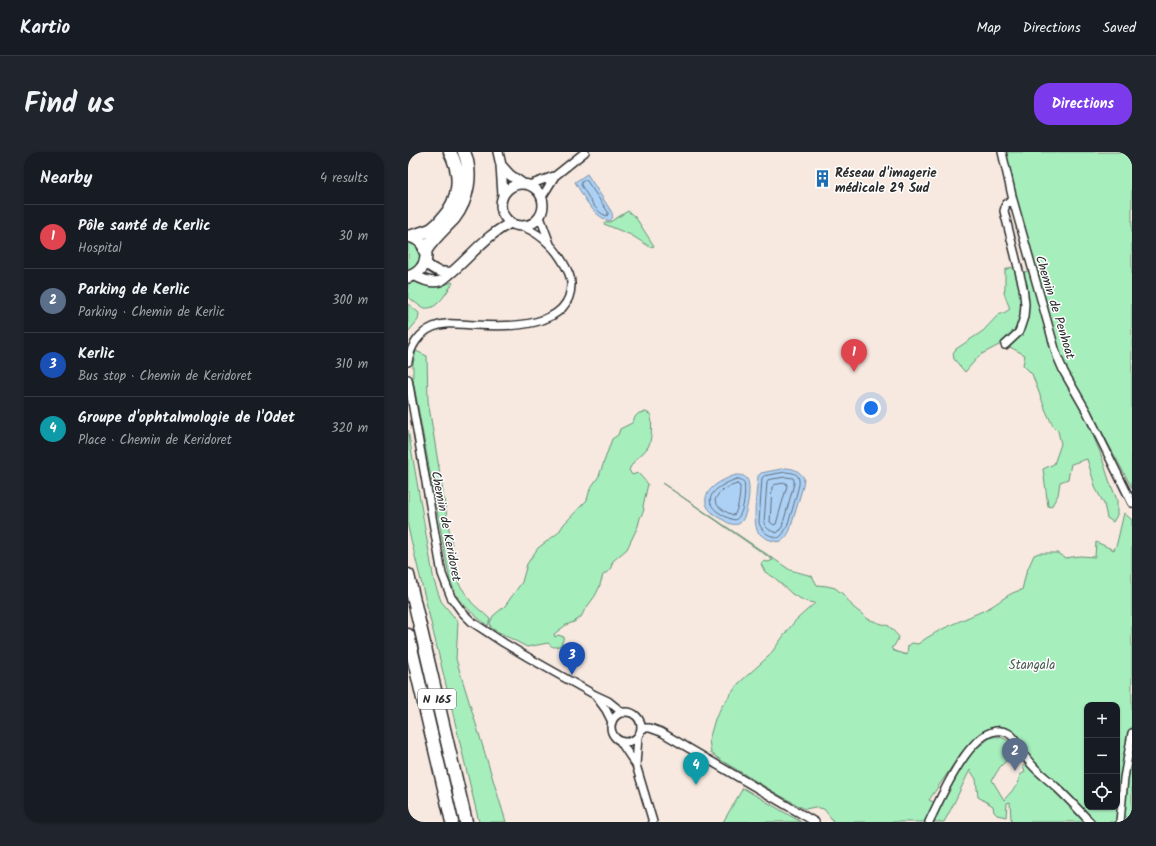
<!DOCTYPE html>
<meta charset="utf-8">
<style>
:root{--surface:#171b24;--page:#20242c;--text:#f1f3f6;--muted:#9ea1a6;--line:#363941;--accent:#7c3aed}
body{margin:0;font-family:Kalam,sans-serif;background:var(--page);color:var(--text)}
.controls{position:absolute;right:12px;bottom:12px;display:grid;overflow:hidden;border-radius:8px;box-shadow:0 1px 3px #0004}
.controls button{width:36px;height:36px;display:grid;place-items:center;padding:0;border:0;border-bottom:1px solid var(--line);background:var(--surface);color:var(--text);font:20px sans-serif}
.you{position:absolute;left:463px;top:256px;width:14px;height:14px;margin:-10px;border:3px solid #fff;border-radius:50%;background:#1a73e8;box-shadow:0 0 0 6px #1a73e833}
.badge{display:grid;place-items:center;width:26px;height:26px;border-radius:50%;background:var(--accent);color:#fff;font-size:13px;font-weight:700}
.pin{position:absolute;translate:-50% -33px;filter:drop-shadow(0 1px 2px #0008)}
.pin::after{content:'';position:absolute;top:21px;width:14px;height:12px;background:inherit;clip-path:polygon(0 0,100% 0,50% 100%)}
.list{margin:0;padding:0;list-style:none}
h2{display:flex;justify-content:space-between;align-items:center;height:52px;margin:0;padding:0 16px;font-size:17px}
h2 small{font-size:13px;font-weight:400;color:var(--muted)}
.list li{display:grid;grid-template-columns:26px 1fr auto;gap:12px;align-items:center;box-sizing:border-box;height:64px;padding:0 16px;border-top:1px solid var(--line)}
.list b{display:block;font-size:15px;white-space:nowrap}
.list p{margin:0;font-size:13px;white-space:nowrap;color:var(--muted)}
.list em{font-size:13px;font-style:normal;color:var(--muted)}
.icon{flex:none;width:22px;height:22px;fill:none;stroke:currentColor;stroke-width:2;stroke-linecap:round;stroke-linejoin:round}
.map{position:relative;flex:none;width:724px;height:670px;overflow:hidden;border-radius:16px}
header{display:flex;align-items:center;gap:24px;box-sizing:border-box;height:56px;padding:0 20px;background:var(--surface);border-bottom:1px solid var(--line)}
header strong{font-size:19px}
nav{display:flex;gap:22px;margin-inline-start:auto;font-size:14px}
.intro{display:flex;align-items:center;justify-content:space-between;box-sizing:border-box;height:96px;padding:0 24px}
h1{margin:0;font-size:28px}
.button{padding:10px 18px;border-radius:16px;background:var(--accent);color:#fff;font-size:14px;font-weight:700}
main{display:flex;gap:24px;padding:0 24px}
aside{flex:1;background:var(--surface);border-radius:16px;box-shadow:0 1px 3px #0004}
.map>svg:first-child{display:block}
.green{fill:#a6efbd;stroke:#688d74;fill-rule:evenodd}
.water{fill:#add1f5;stroke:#798fa4}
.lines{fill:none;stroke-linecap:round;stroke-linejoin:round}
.shore{stroke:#5f6d7c;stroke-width:1}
.minor-casing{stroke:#2b2b2b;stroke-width:10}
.tertiary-casing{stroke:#2b2b2b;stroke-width:12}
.primary-casing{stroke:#2b2b2b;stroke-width:14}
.trunk-casing{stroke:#2b2b2b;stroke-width:15}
.minor{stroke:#fff;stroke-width:7}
.tertiary{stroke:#fff;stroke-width:9}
.primary{stroke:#fff;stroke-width:11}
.trunk{stroke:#fff;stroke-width:12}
.labels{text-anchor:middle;stroke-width:3;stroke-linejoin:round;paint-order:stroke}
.shield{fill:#fff;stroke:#6b6b6b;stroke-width:1}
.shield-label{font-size:12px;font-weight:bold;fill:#2b2b2b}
.poi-label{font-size:13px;font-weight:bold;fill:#2b2b2b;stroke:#fff;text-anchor:start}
.street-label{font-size:13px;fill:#2b2b2b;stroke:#fff}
.park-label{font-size:13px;fill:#4a5c50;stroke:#fff}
</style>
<header>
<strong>Kartio</strong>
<nav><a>Map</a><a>Directions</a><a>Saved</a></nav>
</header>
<div class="intro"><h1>Find us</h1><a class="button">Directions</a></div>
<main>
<aside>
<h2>Nearby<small>4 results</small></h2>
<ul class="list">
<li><span class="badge" style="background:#e0444e">1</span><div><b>Pôle santé de Kerlic</b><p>Hospital</p></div><em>30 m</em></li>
<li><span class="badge" style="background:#5c6f8a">2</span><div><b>Parking de Kerlic</b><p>Parking · Chemin de Kerlic</p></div><em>300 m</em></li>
<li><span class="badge" style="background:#1a4fb4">3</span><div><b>Kerlic</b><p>Bus stop · Chemin de Keridoret</p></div><em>310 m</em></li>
<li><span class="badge" style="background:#0f9aa8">4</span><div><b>Groupe d'ophtalmologie de l'Odet</b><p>Place · Chemin de Keridoret</p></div><em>320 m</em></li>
</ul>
</aside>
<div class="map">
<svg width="724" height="670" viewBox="0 0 724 670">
<rect width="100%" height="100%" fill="#f7e9e0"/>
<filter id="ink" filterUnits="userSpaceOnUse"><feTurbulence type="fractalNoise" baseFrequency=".025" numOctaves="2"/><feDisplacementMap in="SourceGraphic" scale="8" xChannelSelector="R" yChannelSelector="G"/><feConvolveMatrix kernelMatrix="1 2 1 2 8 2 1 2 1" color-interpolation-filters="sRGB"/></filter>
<g filter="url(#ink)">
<path class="green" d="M598 0H724V336L689 271 680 272 692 300 701 328 709 348V363L705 370 699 366 696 352 688 337 679 307 663 312 660 327 652 330 650 343 643 355 640 354 635 317 646 312 653 292 650 279 645 274 638 259 624 222 615 213 617 203 600 194 591 193 572 203 557 220 546 207 545 201 548 197 575 179 592 161H596L602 157 596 141 597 136V118L603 115 609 122 628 117 619 89Z
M220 59 228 66 246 94 242 95 223 83 196 72 197 70H202Z
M0 89C16 94 17 114 0 119Z
M0 130C16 130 28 138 44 130L45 131C39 139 30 158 17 156 11 155 5 148 0 145Z
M0 152 11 161 10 168 0 180Z
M8 199 19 204 20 249 41 377 51 432 64 451 82 467 80 474C61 459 52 451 42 429L5 228V212Z
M238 260 243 263C244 271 244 289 240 295 233 305 227 305 221 318L224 323 230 321 240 332 235 354 236 358 232 366 230 374 219 397 205 409 202 418 195 423 191 436 187 444 176 459 173 465 166 470 158 473 146 482 147 485 150 483 156 485 153 493C147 496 145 496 140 491L119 495 83 476 82 471 85 464 97 454 114 430 119 412 130 396 150 381 156 372 179 348 182 337 191 324 204 287 210 283 212 277 224 271 227 265 231 261Z
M0 278 26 429 33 449 50 470 48 507 98 670H71L0 375Z
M254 331 382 418 404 424 409 433 419 434 427 436 436 443 445 455 460 467 471 471 481 474 491 485 486 494 483 496 486 499 499 503 500 494 504 491 510 492C531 476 556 468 579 457 591 451 601 440 614 438L618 421 626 403 631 401H649L657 406 672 404 687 405 688 390 706 398 709 391 716 361 724 368V670H606L603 667 602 650 599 651 598 665 589 663 586 660 585 654 570 645 568 627 562 618C553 635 546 653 536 670H426L416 657 407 655 397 657 371 643 311 607 303 601 301 588 307 567 314 554 331 531 361 504 380 478 388 468 407 451 397 449 384 442 367 426 357 420 353 412 355 409 360 410 365 408ZM679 553H709V655H679ZM591 574C611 579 612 591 618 608L615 615 617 620 612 623 610 632 596 648 584 628 592 615 607 600 608 596C605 591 603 589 597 587 593 585 589 584 585 585 582 586 579 588 577 590 555 604 544 631 532 653L521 648 552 603C566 593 572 577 591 574Z
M335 636 393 670H315Z"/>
<path class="water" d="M179 22 203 59C205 64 206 66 201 69 184 63 176 45 167 30Z
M378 316C387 317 390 318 396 326L395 334 382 378C379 384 375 392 366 389 361 388 354 385 350 380 344 371 349 336 350 324L353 321Z
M328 323C332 323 336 323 339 327 344 334 339 366 332 371 328 374 321 372 317 369 312 366 304 362 300 356 290 339 315 327 328 323Z"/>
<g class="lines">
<path class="shore" d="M177 28 179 29 200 60V62L199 64C187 61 180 43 173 33V31Z
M378 320C388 321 392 322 391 333 388 343 380 379 373 384 370 387 367 386 364 384 357 382 354 378 351 371L354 326 356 324Z
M378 325 385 326 386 328V332L374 375 371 379 369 381C363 379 358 377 356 371L359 330 360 328Z
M329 327H332L336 330C338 339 336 364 327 368 322 367 318 365 313 362 288 347 312 332 329 327Z
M378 331 379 334 368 372 366 373 362 370 364 335 366 333Z
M329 332 332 334C332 344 331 353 327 362L325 363C318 360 309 356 307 348 311 338 320 335 329 332Z"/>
<defs>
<path id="minor" d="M594 0 605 48 649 204 656 220 679 260 724 351
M121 33 146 24
M134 45 147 24 177 0
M132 65 142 92
M597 193 611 180 616 165 617 152 615 135 596 59 598 52 605 48
M0 210C2 195 11 181 25 175 39 169 53 173 67 173 99 175 164 177 163 131 163 120 149 99 141 92 134 85 125 79 116 75
M0 227 34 422 43 445 54 460 64 470 96 491 123 507 187 543 200 549 215 561
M187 543 198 558 204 570
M203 575a15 15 0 1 1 30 0a15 15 0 1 1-30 0Z
M233 576H242L253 580 407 670
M212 589 228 613 245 670
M228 613 230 584
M521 670C532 648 566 564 600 581 607 584 608 591 612 598 616 603 620 609 625 614 632 622 641 628 648 635 660 646 671 658 682 670
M712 670 716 626 724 581"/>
<path id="tertiary" d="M90 0 93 13 95 43
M93 13 102 23 115 32
M93 53a21 21 0 1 1 42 0a21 21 0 1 1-42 0Z
M17 110C25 119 33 121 43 120
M6 123C13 127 23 132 32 129 36 128 40 123 44 120 63 104 79 82 103 71"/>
<path id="primary" d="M0 84C24 88 24 118 0 125"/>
<path id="trunk" d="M4 84C11 82 18 80 24 77 28 74 32 70 35 66 52 47 54 23 42 0
M17 99C25 86 36 77 46 66 60 48 65 21 56 0
M0 423 58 670
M0 483 44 670"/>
</defs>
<use href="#minor" class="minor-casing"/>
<use href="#tertiary" class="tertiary-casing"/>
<use href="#primary" class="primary-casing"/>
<use href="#trunk" class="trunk-casing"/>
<use href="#minor" class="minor"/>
<use href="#tertiary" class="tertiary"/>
<use href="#primary" class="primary"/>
<use href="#trunk" class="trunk"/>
</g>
</g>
<defs>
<symbol id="building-bare" viewBox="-9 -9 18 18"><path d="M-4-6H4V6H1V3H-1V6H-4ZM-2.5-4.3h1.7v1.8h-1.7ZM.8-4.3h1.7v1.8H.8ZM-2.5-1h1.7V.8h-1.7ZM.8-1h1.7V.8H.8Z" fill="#1f6fb2" stroke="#fff" stroke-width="2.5" paint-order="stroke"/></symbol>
</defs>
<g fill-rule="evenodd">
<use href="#building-bare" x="402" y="14" width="25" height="25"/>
</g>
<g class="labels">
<rect class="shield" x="10" y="537" width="38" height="20" rx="3"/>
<g class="shield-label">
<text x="29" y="551">N 165</text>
</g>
<g class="poi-label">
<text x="427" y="25">Réseau d'imagerie<tspan x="427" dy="15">médicale 29 Sud</tspan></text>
</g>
<g class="street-label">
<text transform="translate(648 155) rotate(73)" y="5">Chemin de Penhoat</text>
<text transform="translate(39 374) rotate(79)" y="5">Chemin de Keridoret</text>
</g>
<g class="park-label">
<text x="624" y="517">Stangala</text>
</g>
</g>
</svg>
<div class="controls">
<button>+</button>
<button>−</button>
<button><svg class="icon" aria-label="locate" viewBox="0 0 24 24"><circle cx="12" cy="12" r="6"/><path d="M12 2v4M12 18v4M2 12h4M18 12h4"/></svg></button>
</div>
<div class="you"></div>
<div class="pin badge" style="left:446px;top:220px;background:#e0444e">1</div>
<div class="pin badge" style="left:607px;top:619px;background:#5c6f8a">2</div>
<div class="pin badge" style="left:164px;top:523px;background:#1a4fb4">3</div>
<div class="pin badge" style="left:288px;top:633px;background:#0f9aa8">4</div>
</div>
</main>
